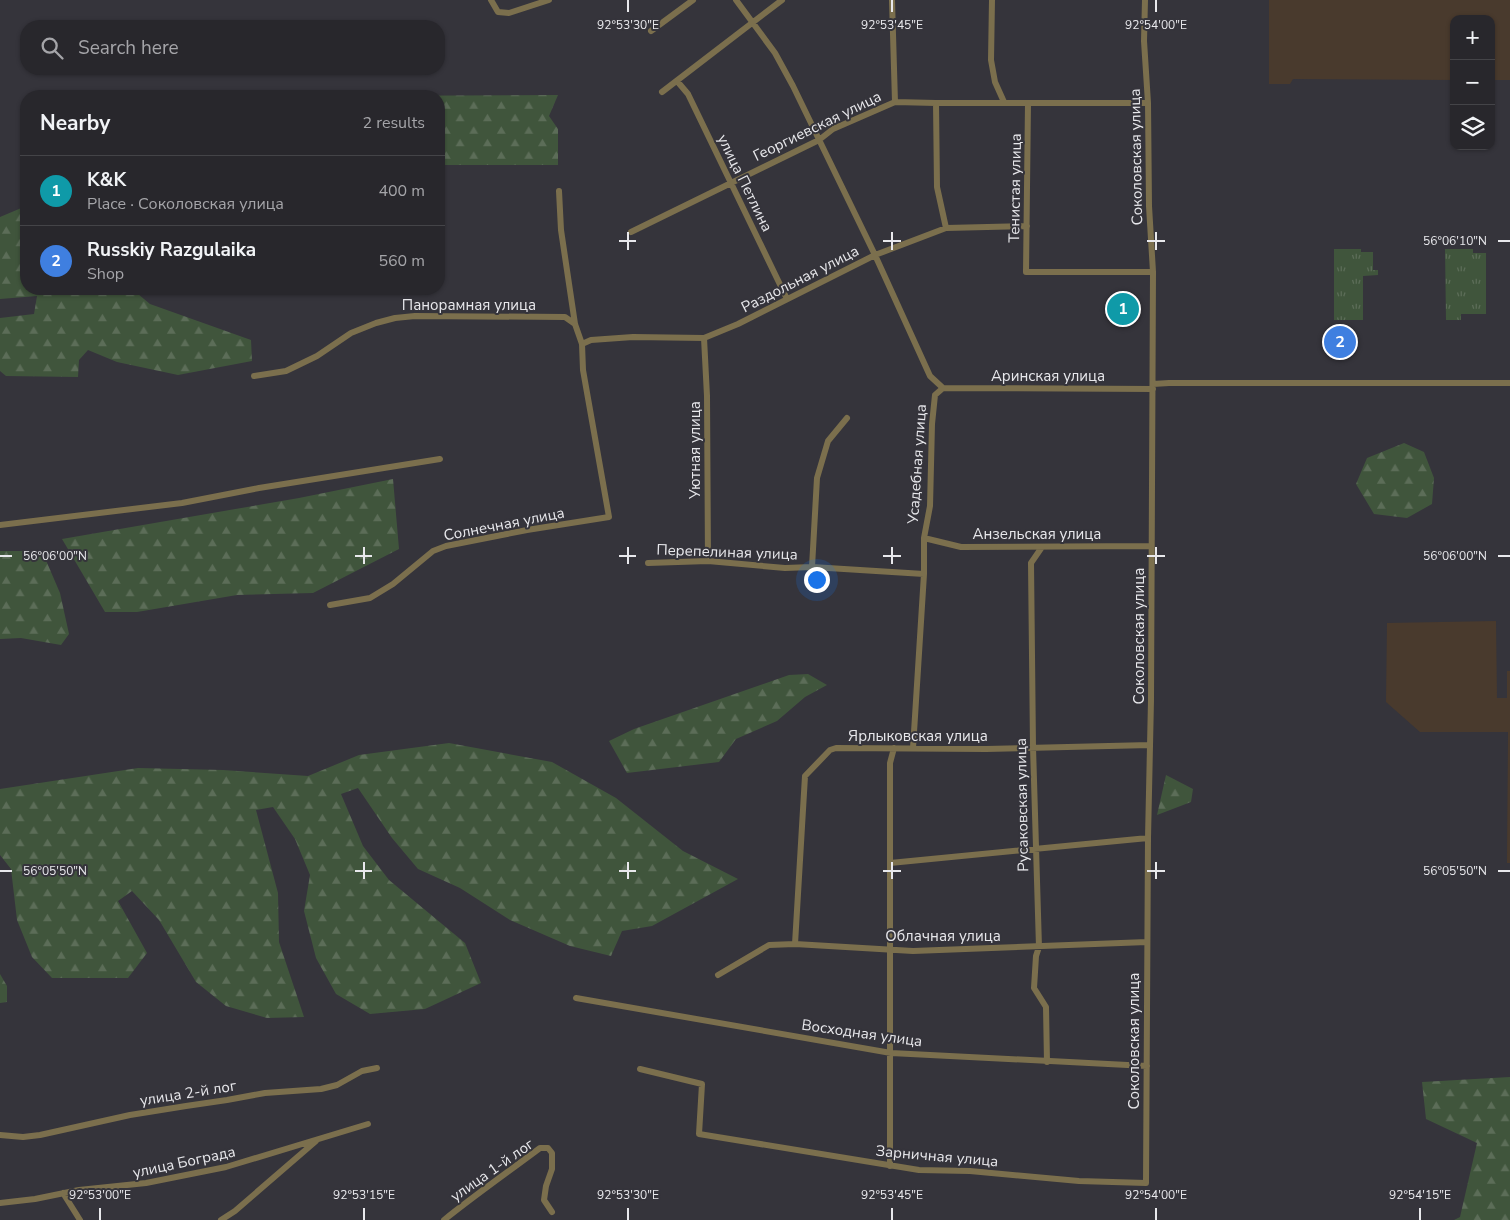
<!DOCTYPE html>
<meta charset="utf-8">
<style>
:root{--surface:#28272c;--page:#343338;--text:#f1f3f6;--muted:#a5a5a9;--line:#444448;--accent:#d93025}
body{margin:0;font-family:"Nunito Sans",sans-serif;background:var(--page);color:var(--text)}
.controls{position:absolute;right:15px;top:15px;display:grid;overflow:hidden;border-radius:10px;box-shadow:0 1px 4px #0004}
.controls button{width:45px;height:45px;display:grid;place-items:center;padding:0;border:0;border-bottom:1px solid var(--line);background:var(--surface);color:var(--text);font:25px sans-serif}
.you{position:absolute;left:816px;top:579px;width:18px;height:18px;margin:-12px;border:4px solid #fff;border-radius:50%;background:#1a73e8;box-shadow:0 0 0 8px #1a73e833}
.badge{display:grid;place-items:center;width:32px;height:32px;border-radius:50%;background:var(--accent);color:#fff;font-size:16px;font-weight:700}
.pin{position:absolute;translate:-50% -50%;border:2px solid #fff;box-shadow:0 1px 5px #0006}
.list{margin:0;padding:0;list-style:none}
h2{display:flex;justify-content:space-between;align-items:center;height:65px;margin:0;padding:0 20px;font-size:21px}
h2 small{font-size:16px;font-weight:400;color:var(--muted)}
.list li{display:grid;grid-template-columns:32px 1fr auto;gap:15px;align-items:center;box-sizing:border-box;height:70px;padding:0 20px;border-top:1px solid var(--line)}
.list b{display:block;font-size:19px;white-space:nowrap}
.list p{margin:0;font-size:16px;white-space:nowrap;color:var(--muted)}
.list em{font-size:16px;font-style:normal;color:var(--muted)}
.icon{flex:none;width:28px;height:28px;fill:none;stroke:currentColor;stroke-width:2;stroke-linecap:round;stroke-linejoin:round}
.map{position:relative;flex:none;width:1510px;height:1220px;overflow:hidden}
.search{position:absolute;background:var(--surface);box-shadow:0 1px 4px #0004;left:20px;top:20px;width:425px;height:55px;display:flex;align-items:center;gap:12px;box-sizing:border-box;padding:0 18px;border-radius:20px;color:var(--muted);font-size:19px}
.panel{position:absolute;background:var(--surface);box-shadow:0 1px 4px #0004;left:20px;top:90px;width:425px;height:205px;border-radius:20px}
.map>svg:first-child{display:block}
.education{fill:#493a2d}
.forest{fill:url(#forest-firs)}
.park{fill:url(#park-tufts)}
.lines{fill:none;stroke-linecap:round;stroke-linejoin:round}
.minor{stroke:#7b6f4d;stroke-width:6}
.ticks{fill:none;stroke:#e8e8ec;stroke-width:2}
.labels{text-anchor:middle;stroke-width:4;stroke-linejoin:round;paint-order:stroke}
.street-label{font-size:15px;fill:#e8e8ec;stroke:#35343b}
.ticks-label{font-size:12px;text-anchor:middle;fill:#e8e8ec;stroke:#35343b;stroke-width:4;stroke-linejoin:round;paint-order:stroke}
</style>
<div class="map">
<svg width="1510" height="1220" viewBox="0 0 1510 1220">
<defs>
<pattern id="forest-firs" width="22" height="20" patternUnits="userSpaceOnUse" patternTransform="scale(1.25)"><rect width="22" height="20" fill="#40553c"/><path d="M5 1l3.5 6h-7zM16 11l3.5 6h-7z" fill="#5c6d58"/></pattern>
<pattern id="park-tufts" width="24" height="20" patternUnits="userSpaceOnUse" patternTransform="scale(1.25)"><rect width="24" height="20" fill="#40553c"/><path d="M3 7l-1-3M5 7V3M7 7l1-3M15 17l-1-3M17 17v-4M19 17l1-3" fill="none" stroke="#5c6d58"/></pattern>
</defs>
<rect width="100%" height="100%" fill="#35343b"/>
<path class="education" d="M1269 0H1510V80H1491V19H1454V80L1293 79 1290 84H1269Z
M1496 621 1497 698H1507V671H1510V863H1507L1508 732H1420L1386 702 1387 623Z"/>
<path class="forest" d="M558 95 549 116 558 129V165H439V96H345Z
M26 206V289H132L150 304 251 340 252 361 178 375 117 362 88 350 79 360 78 377 6 376 0 371V318L34 314 37 296 0 299V217Z
M1404 443 1424 452 1434 478 1432 504 1407 518 1374 514 1356 484 1367 458Z
M393 479 399 549 313 593 237 595 137 612H105L62 539 299 498Z
M0 551H42L60 593 69 634 61 645 21 638 0 639Z
M808 674 827 685 805 697 777 721 736 739 719 762 627 773 609 741 634 729 789 675Z
M449 743 552 762 616 798 683 851 738 879 652 926 622 931 611 956 570 946 510 920 460 888 418 869 392 838 358 788 341 794 363 846 389 880 465 943 481 983 425 1009 370 1014 336 994 316 958 304 911 310 875 295 839 273 807 256 810 278 893 279 942 304 1017 267 1018 226 1006 196 982 159 920 132 891 118 901 147 953 128 978H52L32 957 17 920 11 869 0 855V789L138 768 223 770 308 776 359 755Z
M1166 775 1193 789 1191 802 1157 815Z
M0 974 7 986V1002L0 1003Z
M1510 1077V1220H1454L1460 1217 1477 1143 1426 1119 1422 1082Z"/>
<path class="park" d="M1334 249H1361V252H1373V270H1378V275L1363 276V320H1334Z
M1445 249H1473V253H1486V314H1461V320H1446Z"/>
<g class="lines">
<path class="minor" d="M491 0 498 12 509 13 549 0
M736 0 775 53 793 86 875 255 930 376 943 388
M892 0 895 102
M992 0 991 60 995 82 1004 102
M651 31 693 0
M677 81 688 94 787 299
M662 92 782 0
M936 103 937 187 946 228
M1028 103 1026 272H1153
M631 232 819 140 833 129 895 102 936 103H1148
M704 338 707 396 708 561
M582 344 591 340 633 337 704 338 738 324 875 255 946 228 1027 226
M254 376 286 371 317 356 351 333 376 323 395 318 415 316 565 317 575 324
M1153 384 1169 383H1510
M943 388 1153 389
M0 525 182 503 259 488 440 459
M924 538 961 547 1151 546
M1042 547 1031 563 1033 747 1039 947 1036 956 1034 988 1046 1007 1047 1062
M648 563 708 561 785 568 812 567 924 574
M812 567 817 478 828 441 847 418
M330 605 370 598 393 584 433 551 446 546 527 530 609 517 583 370 582 344 575 324 561 230 559 191
M913 748 924 574V538L930 506 932 424 935 395 943 388
M890 863 1148 838
M795 944 805 776 830 750 836 748 986 749 1150 745
M718 975 769 945 795 944 913 951 1147 942
M576 998 891 1053 1147 1066
M640 1069 702 1084 699 1134 919 1170 970 1171 1079 1181 1146 1183 1148 838 1151 700 1153 272 1149 206 1148 103 1144 41 1145 0
M0 1135 23 1137 40 1135 130 1115 186 1106 227 1100 265 1093 321 1089 337 1085 362 1071 377 1068
M890 1166V763L894 748
M63 1193 80 1220
M0 1203 35 1199 79 1190 146 1183 226 1167 368 1124
M221 1220 235 1211 316 1141
M444 1220C475 1195 508 1172 540 1148H548L552 1153V1169L546 1186 544 1200 552 1212"/>
</g>
<path class="ticks" d="M628 0V12M892 0V12M1156 0V12M628 232V250M892 232V250M1156 232V250M619 241H636M883 241H901M1147 241H1165M1498 241H1510M364 547V564M628 547V564M892 547V564M1156 547V564M0 556H12M355 556H372M619 556H636M883 556H901M1147 556H1165M1498 556H1510M364 862V879M628 862V879M892 862V879M1156 862V879M0 871H12M355 871H372M619 871H636M883 871H901M1147 871H1165M1498 871H1510M100 1208V1220M364 1208V1220M628 1208V1220M892 1208V1220M1156 1208V1220M1420 1208V1220"/>
<g class="labels">
<g class="street-label">
<text transform="translate(817 126) rotate(-26)" y="5">Георгиевская улица</text>
<text transform="translate(1136 157) rotate(-91)" y="5">Соколовская улица</text>
<text transform="translate(745 183) rotate(64)" y="5">улица Петлина</text>
<text transform="translate(1015 188) rotate(-89)" y="5">Тенистая улица</text>
<text transform="translate(800 279) rotate(-27)" y="5">Раздольная улица</text>
<text x="469" y="310">Панорамная улица</text>
<text x="1048" y="381">Аринская улица</text>
<text transform="translate(695 450) rotate(-90)" y="5">Уютная улица</text>
<text transform="translate(917 464) rotate(-86)" y="5">Усадебная улица</text>
<text transform="translate(504 524) rotate(-11)" y="5">Солнечная улица</text>
<text x="1037" y="539">Анзельская улица</text>
<text transform="translate(727 552) rotate(2)" y="5">Перепелиная улица</text>
<text transform="translate(1139 636) rotate(-90)" y="5">Соколовская улица</text>
<text x="918" y="741">Ярлыковская улица</text>
<text transform="translate(1022 805) rotate(-91)" y="5">Русаковская улица</text>
<text x="943" y="941">Облачная улица</text>
<text transform="translate(862 1033) rotate(8)" y="5">Восходная улица</text>
<text transform="translate(1134 1041) rotate(-90)" y="5">Соколовская улица</text>
<text transform="translate(188 1093) rotate(-9)" y="5">улица 2-й лог</text>
<text transform="translate(937 1156) rotate(5)" y="5">Зарничная улица</text>
<text transform="translate(184 1162) rotate(-12)" y="5">улица Бограда</text>
<text transform="translate(492 1170) rotate(-35)" y="5">улица 1-й лог</text>
</g>
</g>
<g class="ticks-label">
<text x="628" y="29">92°53'30"E</text>
<text x="892" y="29">92°53'45"E</text>
<text x="1156" y="29">92°54'00"E</text>
<text x="1455" y="245">56°06'10"N</text>
<text x="55" y="560">56°06'00"N</text>
<text x="1455" y="560">56°06'00"N</text>
<text x="55" y="875">56°05'50"N</text>
<text x="1455" y="875">56°05'50"N</text>
<text x="100" y="1199">92°53'00"E</text>
<text x="364" y="1199">92°53'15"E</text>
<text x="628" y="1199">92°53'30"E</text>
<text x="892" y="1199">92°53'45"E</text>
<text x="1156" y="1199">92°54'00"E</text>
<text x="1420" y="1199">92°54'15"E</text>
</g>
</svg>
<div class="controls">
<button>+</button>
<button>−</button>
<button><svg class="icon" aria-label="layers" viewBox="0 0 24 24"><path d="M12 4l9 5-9 5-9-5zM3 14l9 5 9-5"/></svg></button>
</div>
<div class="you"></div>
<div class="pin badge" style="left:1123px;top:309px;background:#0f9aa8">1</div>
<div class="pin badge" style="left:1340px;top:342px;background:#3f7fe0">2</div>
<div class="search"><svg class="icon" aria-label="search" viewBox="0 0 24 24"><circle cx="10" cy="10" r="6"/><path d="M15 15l6 6"/></svg>Search here</div>
<section class="panel">
<h2>Nearby<small>2 results</small></h2>
<ul class="list">
<li><span class="badge" style="background:#0f9aa8">1</span><div><b>K&amp;K</b><p>Place · Соколовская улица</p></div><em>400 m</em></li>
<li><span class="badge" style="background:#3f7fe0">2</span><div><b>Russkiy Razgulaika</b><p>Shop</p></div><em>560 m</em></li>
</ul>
</section>
</div>
